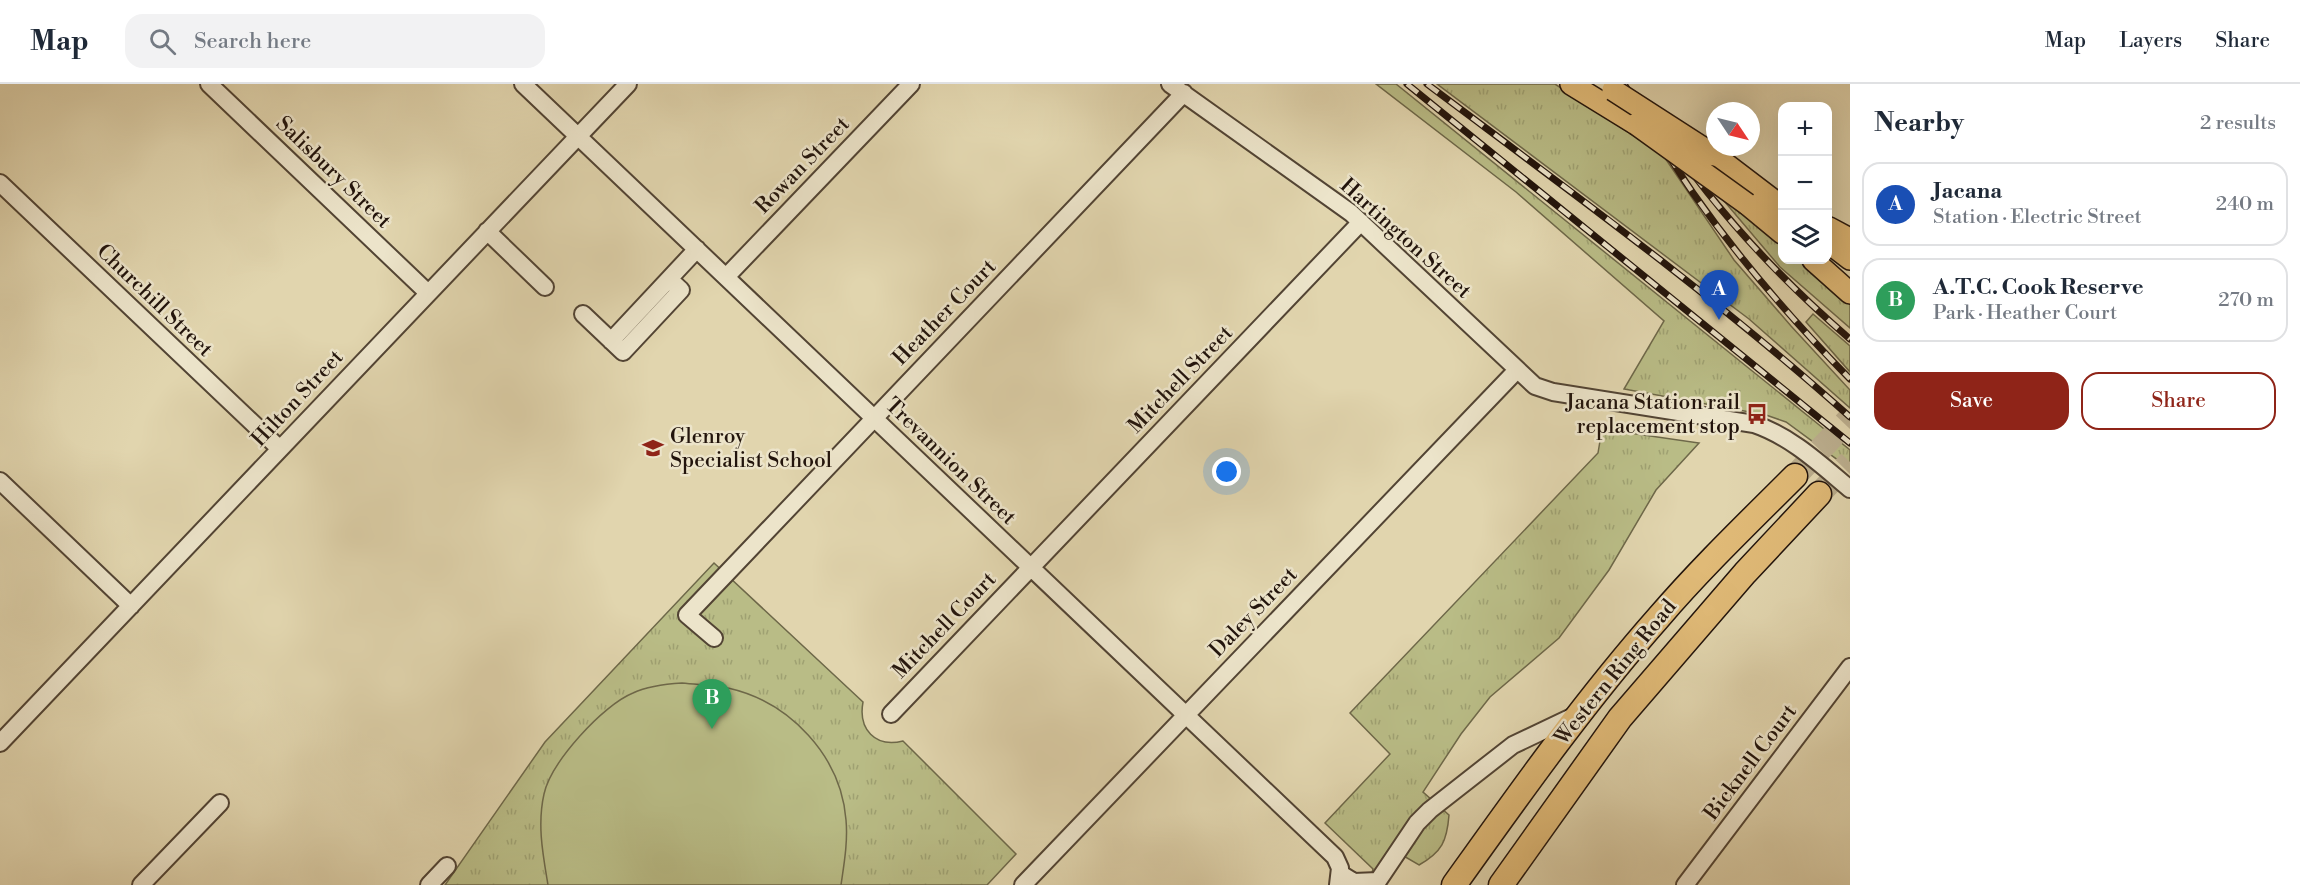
<!DOCTYPE html>
<meta charset="utf-8">
<style>
:root{--surface:#fff;--page:#f2f2f3;--text:#1f2937;--muted:#747a83;--line:#e0e1e3;--accent:#8f2418}
body{margin:0;font-family:"Libre Bodoni",serif;background:var(--page);color:var(--text)}
.controls{position:absolute;right:18px;top:18px;display:grid;overflow:hidden;border-radius:12px;box-shadow:0 6px 24px #0002}
.controls button{width:54px;height:54px;display:grid;place-items:center;padding:0;border:0;border-bottom:2px solid var(--line);background:var(--surface);color:var(--text);font:30px sans-serif}
.compass{position:absolute;left:1706px;top:18px;width:54px;height:54px;border-radius:50%;background:var(--surface);box-shadow:0 6px 24px #0002;rotate:125deg}
.you{position:absolute;left:1227px;top:388px;width:21px;height:21px;margin:-15px;border:4px solid #fff;border-radius:50%;background:#1a73e8;box-shadow:0 0 0 9px #1a73e833}
.badge{display:grid;place-items:center;width:39px;height:39px;border-radius:50%;background:var(--accent);color:#fff;font-size:20px;font-weight:700}
.pin{position:absolute;translate:-50% -50px;filter:drop-shadow(0 2px 3px #0008)}
.pin::after{content:'';position:absolute;top:32px;width:21px;height:18px;background:inherit;clip-path:polygon(0 0,100% 0,50% 100%)}
.list{margin:0;padding:0;list-style:none}
h2{display:flex;justify-content:space-between;align-items:center;height:78px;margin:0;padding:0 24px;font-size:26px}
h2 small{font-size:20px;font-weight:400;color:var(--muted)}
.list li{display:grid;grid-template-columns:39px 1fr auto;gap:18px;align-items:center;box-sizing:border-box;height:84px;margin:0 12px 12px;padding:0 12px;border:2px solid var(--line);border-radius:18px}
.list b{display:block;font-size:22px;white-space:nowrap}
.list p{margin:0;font-size:20px;white-space:nowrap;color:var(--muted)}
.list em{font-size:20px;font-style:normal;color:var(--muted)}
.actions{display:flex;gap:12px;padding:18px 24px}
.actions a{flex:1;padding:14px 0;border:2px solid var(--accent);border-radius:18px;text-align:center;font-size:21px;color:var(--accent)}
.actions .main{background:var(--accent);color:#fff}
.icon{flex:none;width:33px;height:33px;fill:none;stroke:currentColor;stroke-width:2;stroke-linecap:round;stroke-linejoin:round}
.map{position:relative;flex:none;width:1850px;height:801px;overflow:hidden}
header{display:flex;align-items:center;gap:36px;box-sizing:border-box;height:84px;padding:0 30px;background:var(--surface);border-bottom:2px solid var(--line)}
header strong{font-size:28px}
nav{display:flex;gap:33px;margin-inline-start:auto;font-size:21px}
.search{width:420px;height:54px;background:var(--page);display:flex;align-items:center;gap:15px;box-sizing:border-box;padding:0 21px;border-radius:18px;color:var(--muted);font-size:22px}
main{display:flex}
aside{flex:1;background:var(--surface)}
.map>svg:first-child{display:block}
.grass{fill:url(#grass-tufts);stroke:#6e6849;stroke-width:1.5}
.garden{fill:#b9bc86;stroke:#6e6849;stroke-width:1.5}
.lines{fill:none;stroke-linecap:round;stroke-linejoin:round}
.highway-tunnel{stroke:#bbae8e;stroke-width:24;stroke-dasharray:24 12;stroke-linecap:butt}
.minor-casing{stroke:#524434;stroke-width:20}
.major-casing{stroke:#22140c;stroke-width:24}
.highway-casing{stroke:#22140c;stroke-width:27}
.minor{stroke:#ece4ca;stroke-width:16}
.major{stroke:#e0ba77;stroke-width:21}
.highway{stroke:#e0ba77;stroke-width:24}
.rail-casing{stroke:#22140c;stroke-width:7}
.rail{stroke:#ece4ca;stroke-width:4.5;stroke-dasharray:14;stroke-linecap:butt}
.major-bridge-casing{stroke:#22140c;stroke-width:24;stroke-linecap:butt}
.major-bridge{stroke:#e0ba77;stroke-width:21}
.labels{text-anchor:middle;stroke-width:5;stroke-linejoin:round;paint-order:stroke}
.street-label{font-size:21px;fill:#22140c;stroke:#ece4ca}
.poi-label{font-size:21px;fill:#22140c;stroke:#ece4ca;text-anchor:end}
</style>
<header>
<strong>Map</strong>
<div class="search"><svg class="icon" aria-label="search" viewBox="0 0 24 24"><circle cx="10" cy="10" r="6"/><path d="M15 15l6 6"/></svg>Search here</div>
<nav><a>Map</a><a>Layers</a><a>Share</a></nav>
</header>
<main>
<div class="map">
<svg width="1850" height="801" viewBox="0 0 1850 801">
<defs>
<pattern id="grass-tufts" width="24" height="20" patternUnits="userSpaceOnUse" patternTransform="scale(1.5)"><rect width="24" height="20" fill="#b9bc86"/><path d="M3 7l-1-3M5 7V3M7 7l1-3M15 17l-1-3M17 17v-4M19 17l1-3" fill="none" stroke="#9fa172"/></pattern>
</defs>
<rect width="100%" height="100%" fill="#e1d5ae"/>
<filter id="stains"><feTurbulence type="fractalNoise" baseFrequency=".00333" numOctaves="4"/><feColorMatrix values="0 0 0 0 .2 0 0 0 0 .09 0 0 0 0 .02 0 0 0 .5 -.17"/></filter>
<radialGradient id="worn" r=".72"><stop offset=".6" stop-color="#630" stop-opacity="0"/><stop offset="1" stop-color="#630" stop-opacity=".3"/></radialGradient>
<path class="grass" d="M1376 0H1396L1818 340 1850 366V385L1786 338 1766 331 1624 305 1664 237 1516 108Z
M1437 0H1555L1663 71 1734 176 1791 242 1850 306V324L1749 235Z
M1719 111 1782 158V176H1803L1850 219V244L1780 183Z
M1813 230 1850 262V288L1806 238Z
M1602 345 1699 359 1656 406 1609 486 1559 554 1490 613 1461 650 1423 708 1449 731C1447 757 1442 768 1419 781L1402 771 1371 793 1373 785 1325 739 1390 670 1350 629 1598 369Z
M714 479 863 618C858 645 875 664 903 657L1016 770 987 801H445L545 658Z"/>
<path class="garden" d="M682 599C697 601 713 600 728 604 790 618 841 672 846 736 848 758 844 780 841 801H548C543 771 537 741 544 710 551 678 603 621 633 609 648 602 665 600 682 599Z"/>
<g class="lines">
<path class="highway-tunnel" d="M1795 392 1850 334
M1819 410 1850 378"/>
<defs>
<path id="minor" d="M209 0 428 209
M523 0 1335 773 1340 784 1338 801
M1170 0 1351 129 1535 302 1553 308 1754 340C1792 353 1820 380 1850 405
M0 99 280 365
M487 147 545 203
M726 193 911 0
M583 230 623 268 681 206 669 195
M611 257 697 165
M0 397 131 522
M714 554 687 531 1184 9
M891 630 1361 138
M0 659 628 0
M1341 790 1354 798 1378 797 1417 739 1430 726 1513 661 1574 632
M141 801 220 719
M429 801 447 782
M1023 801 1516 287
M1685 801 1850 583"/>
<path id="major" d="M1571 0 1636 40
M1714 71 1782 123
M1747 120 1782 149
M1828 158 1850 175
M1813 176 1850 209"/>
<path id="highway" d="M1778 120 1782 122
M1828 145 1850 157
M1454 801C1519 710 1584 618 1659 533 1702 483 1749 438 1795 392
M1501 801 1620 634 1745 489 1819 410"/>
</defs>
<use href="#minor" class="minor-casing"/>
<use href="#major" class="major-casing"/>
<use href="#highway" class="highway-casing"/>
<use href="#minor" class="minor"/>
<use href="#major" class="major"/>
<use href="#highway" class="highway"/>
<defs>
<path id="rail" d="M1407 0 1850 359
M1427 0C1571 108 1716 213 1850 333
M1624 0C1647 36 1669 74 1693 109 1740 176 1793 237 1850 295
M1662 46C1715 126 1778 193 1850 255"/>
</defs>
<use href="#rail" class="rail-casing"/>
<use href="#rail" class="rail"/>
<defs>
<path id="major-bridge" d="M1613 6 1714 71
M1636 40 1747 120"/>
</defs>
<use href="#major-bridge" class="major-bridge-casing"/>
<use href="#major-bridge" class="major-bridge"/>
</g>
<defs>
<symbol id="bus-bare" viewBox="-9 -9 18 18"><path d="M-5-6H5V4H4V6H2V4H-2V6H-4V4H-5ZM-3.5-4V0h7V-4ZM-3.5 1.2v1.5H-2V1.2ZM2 1.2v1.5H3.5V1.2Z" fill="#8f2418" stroke="#ece4ca" stroke-width="2.5" paint-order="stroke"/></symbol>
<symbol id="school-bare" viewBox="-9 -9 18 18"><path d="M0-5L7-2L0 1L-7-2ZM-4 1L0 2.5L4 1V4Q0 6-4 4Z" fill="#8f2418" stroke="#ece4ca" stroke-width="2.5" paint-order="stroke"/></symbol>
</defs>
<g fill-rule="evenodd">
<use href="#bus-bare" x="1742" y="315" width="30" height="30"/>
<use href="#school-bare" x="638" y="349" width="30" height="30"/>
</g>
<g class="labels">
<g class="street-label">
<text transform="translate(802 81) rotate(-46)" y="7">Rowan Street</text>
<text transform="translate(334 88) rotate(44)" y="7">Salisbury Street</text>
<text transform="translate(1406 154) rotate(42)" y="7">Hartington Street</text>
<text transform="translate(155 216) rotate(44)" y="7">Churchill Street</text>
<text transform="translate(944 228) rotate(-46)" y="7">Heather Court</text>
<text transform="translate(1180 295) rotate(-46)" y="7">Mitchell Street</text>
<text transform="translate(297 314) rotate(-47)" y="7">Hilton Street</text>
<text transform="translate(951 377) rotate(44)" y="7">Trevannion Street</text>
<text transform="translate(1253 528) rotate(-46)" y="7">Daley Street</text>
<text transform="translate(944 541) rotate(-46)" y="7">Mitchell Court</text>
<text transform="translate(1615 588) rotate(-51)" y="7">Western Ring Road</text>
<text transform="translate(1750 678) rotate(-53)" y="7">Bicknell Court</text>
</g>
<g class="poi-label">
<text x="1740" y="325">Jacana Station rail<tspan x="1740" dy="24">replacement stop</tspan></text>
<text x="670" y="359" text-anchor="start">Glenroy<tspan x="670" dy="24">Specialist School</tspan></text>
</g>
</g>
<rect width="100%" height="100%" filter="url(#stains)"/>
<rect width="100%" height="100%" fill="url(#worn)"/>
</svg>
<div class="controls">
<button>+</button>
<button>−</button>
<button><svg class="icon" aria-label="layers" viewBox="0 0 24 24"><path d="M12 4l9 5-9 5-9-5zM3 14l9 5 9-5"/></svg></button>
</div>
<svg class="compass" viewBox="-18 -18 36 36"><path d="M0-13l5 13h-10z" fill="#e53935"/><path d="M0 13l5-13h-10z" fill="#747a83"/></svg>
<div class="you"></div>
<div class="pin badge" style="left:1719px;top:236px;background:#1a4fb4">A</div>
<div class="pin badge" style="left:712px;top:645px;background:#2e9e5b">B</div>
</div>
<aside>
<h2>Nearby<small>2 results</small></h2>
<ul class="list">
<li><span class="badge" style="background:#1a4fb4">A</span><div><b>Jacana</b><p>Station · Electric Street</p></div><em>240 m</em></li>
<li><span class="badge" style="background:#2e9e5b">B</span><div><b>A.T.C. Cook Reserve</b><p>Park · Heather Court</p></div><em>270 m</em></li>
</ul>
<div class="actions"><a class="main">Save</a><a>Share</a></div>
</aside>
</main>
